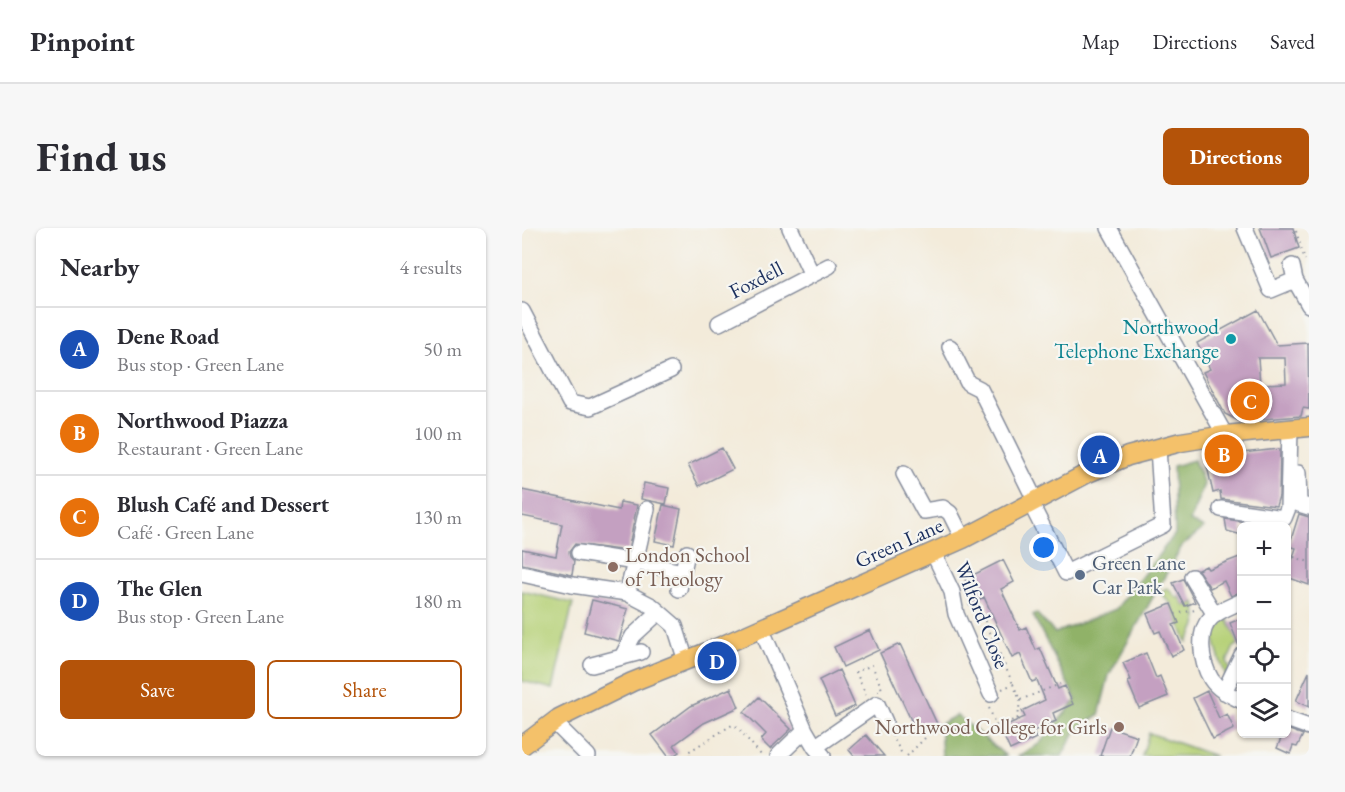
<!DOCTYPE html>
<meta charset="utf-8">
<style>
:root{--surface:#fff;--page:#f7f7f7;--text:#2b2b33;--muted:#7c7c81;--line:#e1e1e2;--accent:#b45309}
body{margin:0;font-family:"EB Garamond",serif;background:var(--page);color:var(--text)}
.controls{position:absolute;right:18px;bottom:18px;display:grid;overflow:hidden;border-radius:9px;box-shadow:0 2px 4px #0004}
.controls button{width:54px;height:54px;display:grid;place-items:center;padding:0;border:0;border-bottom:2px solid var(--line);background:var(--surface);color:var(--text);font:30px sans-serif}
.you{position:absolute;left:522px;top:320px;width:21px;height:21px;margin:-15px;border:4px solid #fff;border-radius:50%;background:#1a73e8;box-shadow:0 0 0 9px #1a73e833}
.badge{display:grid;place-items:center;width:39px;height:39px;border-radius:50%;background:var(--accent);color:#fff;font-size:20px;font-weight:700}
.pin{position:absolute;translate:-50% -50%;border:3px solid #fff;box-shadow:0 2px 6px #0006}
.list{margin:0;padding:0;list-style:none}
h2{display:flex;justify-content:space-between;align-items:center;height:78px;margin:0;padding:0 24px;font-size:26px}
h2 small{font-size:20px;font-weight:400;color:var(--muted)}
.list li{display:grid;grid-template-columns:39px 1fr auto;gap:18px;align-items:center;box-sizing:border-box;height:84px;padding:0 24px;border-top:2px solid var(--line)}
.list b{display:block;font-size:22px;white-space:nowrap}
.list p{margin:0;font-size:20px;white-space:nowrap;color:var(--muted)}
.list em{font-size:20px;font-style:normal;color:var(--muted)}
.actions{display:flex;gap:12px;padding:18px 24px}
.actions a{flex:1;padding:14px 0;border:2px solid var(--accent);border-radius:9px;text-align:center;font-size:21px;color:var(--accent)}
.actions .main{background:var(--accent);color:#fff}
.icon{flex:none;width:33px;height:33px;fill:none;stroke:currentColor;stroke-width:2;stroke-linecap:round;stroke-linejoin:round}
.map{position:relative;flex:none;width:787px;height:528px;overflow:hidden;border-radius:9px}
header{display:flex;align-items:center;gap:36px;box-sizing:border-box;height:84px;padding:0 30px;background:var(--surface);border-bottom:2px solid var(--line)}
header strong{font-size:28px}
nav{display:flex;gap:33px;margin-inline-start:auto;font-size:21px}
.intro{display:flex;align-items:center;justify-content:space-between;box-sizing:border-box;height:144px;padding:0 36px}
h1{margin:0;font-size:42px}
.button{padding:15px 27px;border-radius:9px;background:var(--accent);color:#fff;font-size:21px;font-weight:700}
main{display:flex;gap:36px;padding:0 36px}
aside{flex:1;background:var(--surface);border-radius:9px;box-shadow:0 2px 4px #0004}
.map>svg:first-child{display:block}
.green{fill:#b5d076;stroke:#68806a;stroke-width:1.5}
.forest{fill:#90b267;stroke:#567062;stroke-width:1.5}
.building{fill:#c4a0c1;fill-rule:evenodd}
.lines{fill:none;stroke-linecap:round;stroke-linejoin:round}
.minor-casing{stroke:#878d9c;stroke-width:18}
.major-casing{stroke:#878d9c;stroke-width:21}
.path{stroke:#878d9c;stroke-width:2;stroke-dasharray:1.5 4.5;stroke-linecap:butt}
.minor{stroke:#fff;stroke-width:15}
.major{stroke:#f4c16a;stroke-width:18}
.culture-dot{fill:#0f9aa8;stroke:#f6f6f2;stroke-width:2}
.education-dot{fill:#8d6e63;stroke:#f6f6f2;stroke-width:2}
.service-dot{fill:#5c6f8a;stroke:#f6f6f2;stroke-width:2}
.labels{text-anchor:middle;stroke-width:4.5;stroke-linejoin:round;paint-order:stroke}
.street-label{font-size:21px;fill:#1b2f5e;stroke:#f6f6f2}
.culture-label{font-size:21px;fill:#0d838f;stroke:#f6f6f2;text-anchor:end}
.education-label{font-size:21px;fill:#785e54;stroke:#f6f6f2;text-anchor:start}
.service-label{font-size:21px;fill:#4e5e75;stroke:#f6f6f2;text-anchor:start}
</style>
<header>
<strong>Pinpoint</strong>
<nav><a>Map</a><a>Directions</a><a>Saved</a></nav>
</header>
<div class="intro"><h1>Find us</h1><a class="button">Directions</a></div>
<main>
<aside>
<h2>Nearby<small>4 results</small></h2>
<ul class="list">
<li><span class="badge" style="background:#1a4fb4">A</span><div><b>Dene Road</b><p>Bus stop · Green Lane</p></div><em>50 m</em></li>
<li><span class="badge" style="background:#e8710a">B</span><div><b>Northwood Piazza</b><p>Restaurant · Green Lane</p></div><em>100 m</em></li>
<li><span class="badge" style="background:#e8710a">C</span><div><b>Blush Café and Dessert</b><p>Café · Green Lane</p></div><em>130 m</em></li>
<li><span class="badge" style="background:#1a4fb4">D</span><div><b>The Glen</b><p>Bus stop · Green Lane</p></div><em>180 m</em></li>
</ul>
<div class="actions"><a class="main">Save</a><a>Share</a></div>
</aside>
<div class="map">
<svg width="787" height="528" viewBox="0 0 787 528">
<rect width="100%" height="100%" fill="#f6f6f2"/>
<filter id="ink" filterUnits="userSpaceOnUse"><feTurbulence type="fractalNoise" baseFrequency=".0167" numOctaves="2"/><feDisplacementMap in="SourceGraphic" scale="12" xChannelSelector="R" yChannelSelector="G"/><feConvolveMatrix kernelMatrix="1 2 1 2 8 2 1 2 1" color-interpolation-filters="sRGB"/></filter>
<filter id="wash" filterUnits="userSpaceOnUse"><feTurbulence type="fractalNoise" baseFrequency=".008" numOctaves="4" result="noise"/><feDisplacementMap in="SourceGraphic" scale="24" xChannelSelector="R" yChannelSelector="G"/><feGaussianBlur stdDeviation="1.35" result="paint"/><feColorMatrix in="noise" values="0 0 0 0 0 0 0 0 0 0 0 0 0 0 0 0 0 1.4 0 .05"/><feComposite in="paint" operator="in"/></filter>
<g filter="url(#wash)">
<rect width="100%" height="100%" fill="#f3ebda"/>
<path class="green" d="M645 360 655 370 658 369 663 378 673 374C677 393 676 397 665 414L649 376 639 365Z
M0 363 51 375 31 461 0 453Z
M703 386 717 416 712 419 705 434 708 441 705 450C697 430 683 403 703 386Z
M627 505 693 528H620Z"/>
<path class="forest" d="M672 232 682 256 668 293 682 300 660 318 587 447 577 487 554 502 540 528H496L517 516 554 472 511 387 514 385 533 405 594 381 653 306 651 238Z
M435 487 484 528H420L418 496Z"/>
<g id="blocks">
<path class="building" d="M738 0H771L777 20 749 30Z
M736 82 755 117 786 115 787 181 781 180 779 188 717 193 703 186 681 144 688 141 675 115ZM736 130H763L764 155 738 156Z
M200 220 211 241 177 258 166 237Z
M758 221 757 268 754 278 699 271 698 263 691 265 683 229Z
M122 255 147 260 144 276 119 271Z
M0 262 97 282 98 274 115 277 106 323 53 316 47 324 48 329 52 333 50 347 0 336V321L34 328 40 296 0 288Z
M141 277 159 281 152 317 133 313Z
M777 286 787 289V357L765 349 774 320 767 318Z
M703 291 731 295V298H720V307L705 303Z
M720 328V363L709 368 702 353 688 360 676 342 684 338 686 341Z
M481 332 492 354 479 361 498 402 504 399 514 422 518 420 536 461 543 458 551 476 531 485 534 493 511 503 514 510 488 522 478 500 503 489 500 483 523 472 515 452 510 454 498 426 490 430 462 369 454 373 443 351Z
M661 351 673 374 663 378 651 355Z
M70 372 106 381 97 413 62 404Z
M649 376 657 395 651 397 662 422 649 428 638 403 633 405 625 386Z
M720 390V417L717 418 708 395Z
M348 402 357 422 321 439 312 419Z
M378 416 415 496 395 505 358 425Z
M624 425 634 450 638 448 646 468 617 480 606 454 609 452 601 435Z
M317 442 333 478 313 488 297 452Z
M787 444V479L774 473Z
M209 460 217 479 182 495 152 517 157 524 151 528H146L130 507 169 478Z
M685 463 697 490 705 486 712 501 691 511 671 470Z
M237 469 269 501 248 521 239 512 244 506 222 484Z
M588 499 615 508 608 528H578Z
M765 501 781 507 775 519 771 518 768 526 755 520 761 506H765Z
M344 507 362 528H332L327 522Z"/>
</g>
</g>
<g filter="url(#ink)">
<use href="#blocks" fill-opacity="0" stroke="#878d9c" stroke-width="1.5"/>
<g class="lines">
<defs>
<path id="minor" d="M268 0 290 47
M587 0 703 207
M723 0 749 62 773 52
M770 38 773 52 787 77
M0 83 48 175 68 179 149 142
M197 95 307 38
M428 119 446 155 458 161 514 274
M776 245 777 276 787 279
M382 246 402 283 421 280 428 285 441 311
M509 276 544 345 641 297 636 220
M699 281 762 290 766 280 768 201
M411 324 430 364 434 386 469 466
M57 325 113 334 125 281
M161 344 113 334 105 365 130 378 153 398 164 433
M0 346 50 357 105 365
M670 349 693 387
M157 361 165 325
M720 373C710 378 698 382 690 389 674 403 679 434 689 451 696 462 708 467 720 473
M239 400 283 502 293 519 301 528
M100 429 111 408 137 384
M70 437 119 424
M702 464 720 427
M764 491 787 499
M32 494 66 528
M293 519 355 476 363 494
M256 528 283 502"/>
<path id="major" d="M0 518 37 490 110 454 190 422 441 311 566 245 606 228 659 214 703 207 787 199"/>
</defs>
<use href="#minor" class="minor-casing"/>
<use href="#major" class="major-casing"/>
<path class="path" d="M774 3 783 32
M772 329 787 334
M447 376 459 384 491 456
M653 386 673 382
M480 461 491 456 498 472 538 456
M344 467 334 444 350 437 360 461 356 463
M467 480 475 499 496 490 498 472
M370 507 381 528
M168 528 166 524 210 497 215 499 240 528
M385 528 406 507"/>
<use href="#minor" class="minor"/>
<use href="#major" class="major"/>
</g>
</g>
<circle class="culture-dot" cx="709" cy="111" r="6"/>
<g class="education-dot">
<circle cx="91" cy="339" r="6"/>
<circle cx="597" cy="499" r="6"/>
</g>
<circle class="service-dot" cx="558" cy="347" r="6"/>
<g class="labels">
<g class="street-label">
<text transform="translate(234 52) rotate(-27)" y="7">Foxdell</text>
<text transform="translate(377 315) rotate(-24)" y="7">Green Lane</text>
<text transform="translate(460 387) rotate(68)" y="7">Wilford Close</text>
</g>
<g class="culture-label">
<text x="697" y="106">Northwood<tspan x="697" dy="24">Telephone Exchange</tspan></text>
</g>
<g class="education-label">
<text x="103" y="334">London School<tspan x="103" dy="24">of Theology</tspan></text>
<text x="585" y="506" text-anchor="end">Northwood College for Girls</text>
</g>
<g class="service-label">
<text x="570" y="342">Green Lane<tspan x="570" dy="24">Car Park</tspan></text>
</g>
</g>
</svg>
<div class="controls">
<button>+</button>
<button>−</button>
<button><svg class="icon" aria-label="locate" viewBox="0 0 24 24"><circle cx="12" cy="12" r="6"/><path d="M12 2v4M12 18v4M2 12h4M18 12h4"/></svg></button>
<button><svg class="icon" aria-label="layers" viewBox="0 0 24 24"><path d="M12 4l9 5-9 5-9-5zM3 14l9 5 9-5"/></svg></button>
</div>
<div class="you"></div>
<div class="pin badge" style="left:578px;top:227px;background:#1a4fb4">A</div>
<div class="pin badge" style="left:702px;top:226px;background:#e8710a">B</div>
<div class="pin badge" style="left:728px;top:173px;background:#e8710a">C</div>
<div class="pin badge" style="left:195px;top:433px;background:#1a4fb4">D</div>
</div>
</main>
